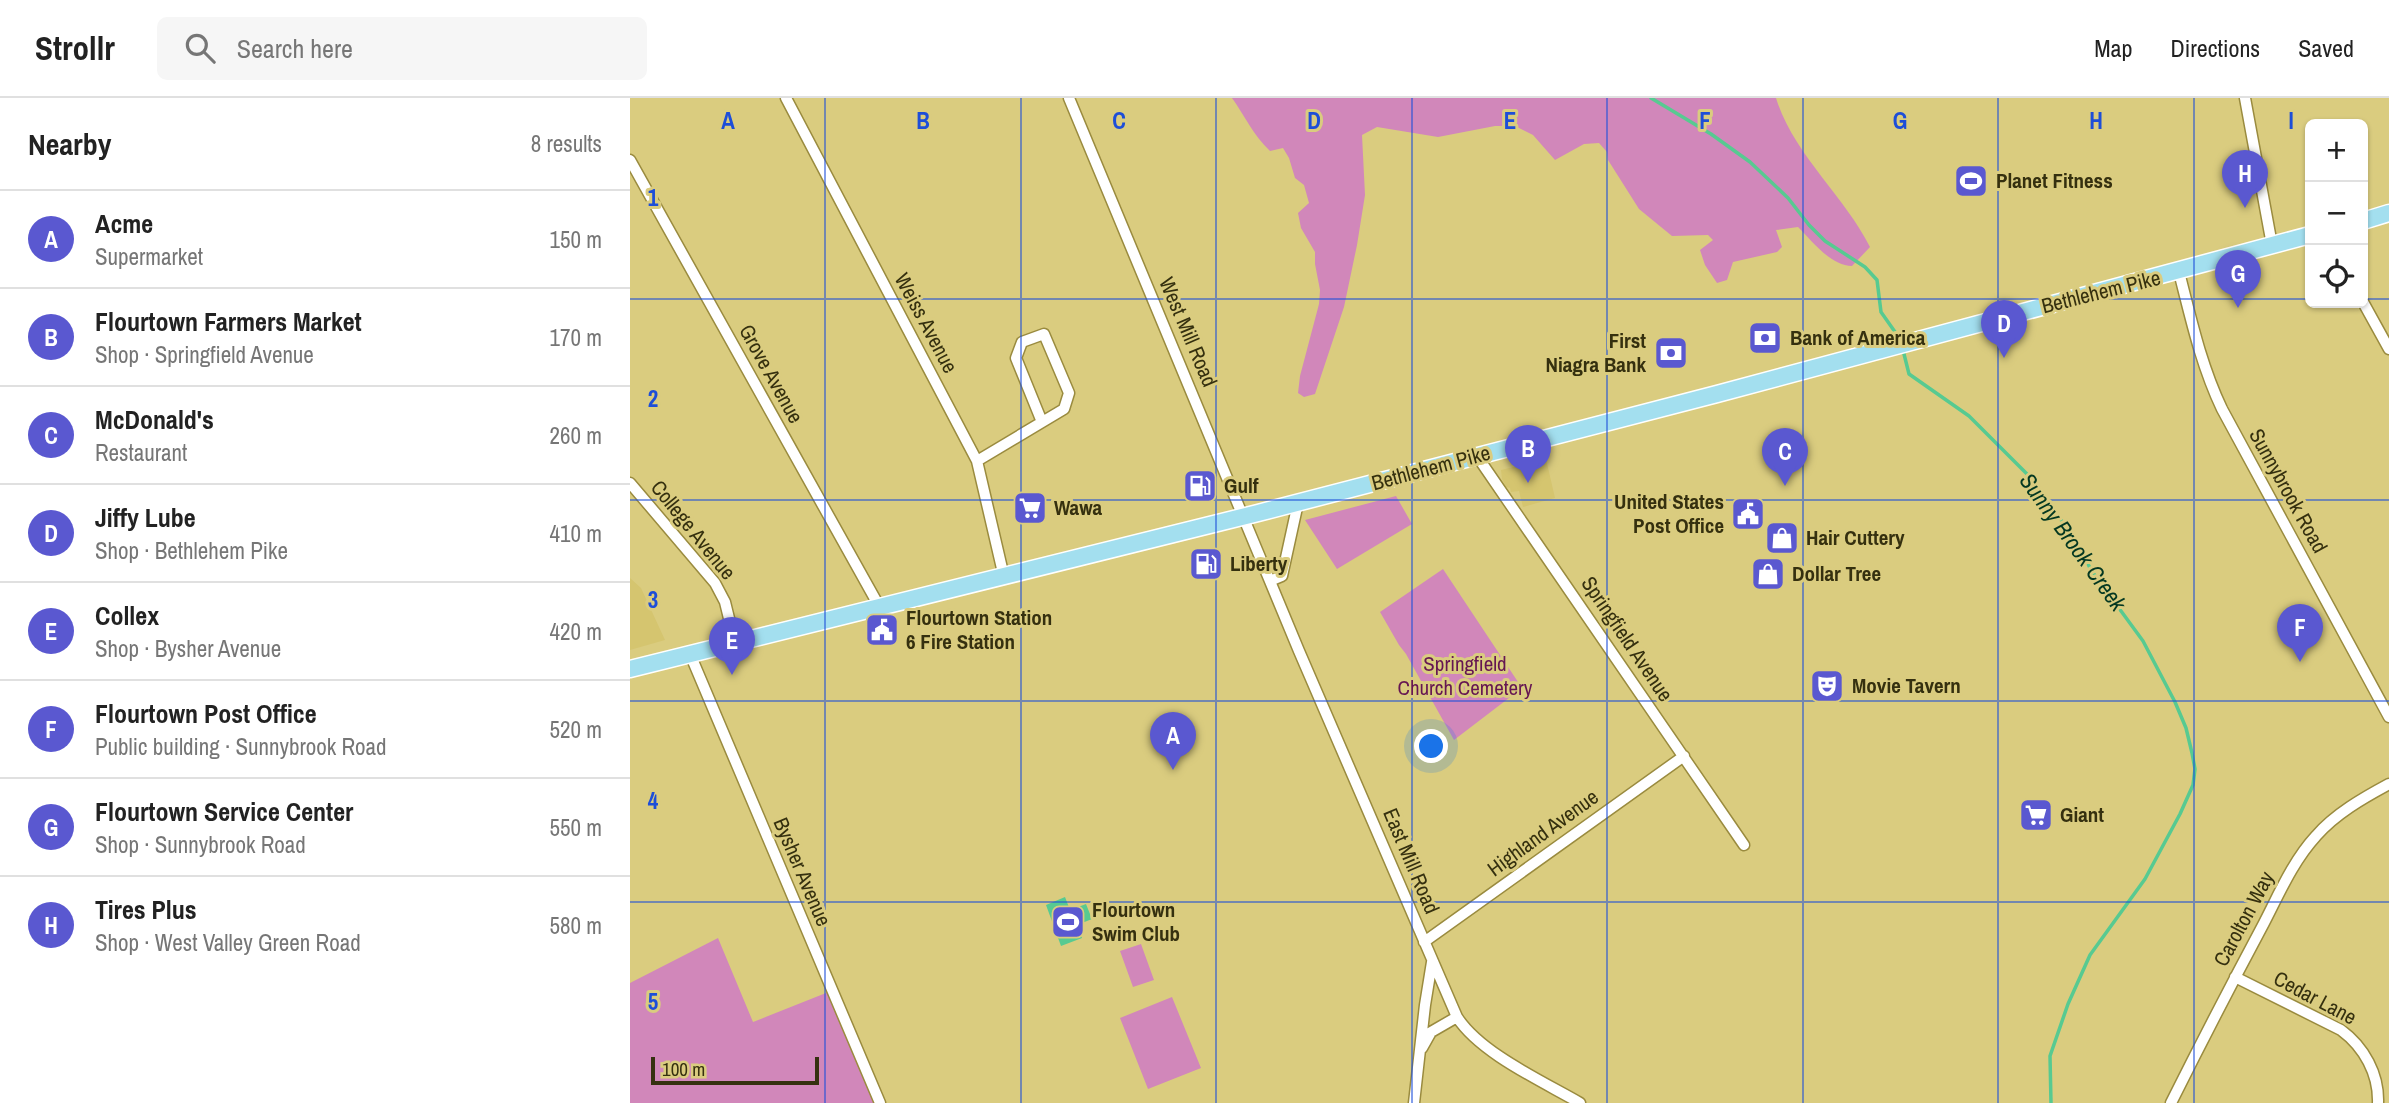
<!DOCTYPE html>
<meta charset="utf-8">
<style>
:root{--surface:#fff;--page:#f6f6f6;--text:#222;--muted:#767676;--line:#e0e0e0;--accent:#5a58d0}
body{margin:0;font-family:"Archivo Narrow",sans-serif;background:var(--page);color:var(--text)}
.controls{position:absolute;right:21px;top:21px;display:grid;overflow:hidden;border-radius:10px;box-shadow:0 2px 5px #0004}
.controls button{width:63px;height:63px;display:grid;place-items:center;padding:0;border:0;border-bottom:2px solid var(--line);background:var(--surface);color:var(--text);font:35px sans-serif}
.scale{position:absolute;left:21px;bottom:18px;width:168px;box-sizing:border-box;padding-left:7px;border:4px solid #35300f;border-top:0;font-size:19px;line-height:24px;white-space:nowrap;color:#35300f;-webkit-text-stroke:5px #dacc7f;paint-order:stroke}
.you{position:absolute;left:802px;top:649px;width:24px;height:24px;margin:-18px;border:5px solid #fff;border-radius:50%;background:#1a73e8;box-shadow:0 0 0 10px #1a73e833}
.badge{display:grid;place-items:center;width:46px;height:46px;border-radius:50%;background:var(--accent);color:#fff;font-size:23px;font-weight:700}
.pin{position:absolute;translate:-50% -58px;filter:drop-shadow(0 2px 4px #0008)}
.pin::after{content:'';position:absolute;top:37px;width:24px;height:21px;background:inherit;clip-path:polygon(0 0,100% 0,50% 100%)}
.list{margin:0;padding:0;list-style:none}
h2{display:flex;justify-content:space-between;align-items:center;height:91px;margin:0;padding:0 28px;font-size:30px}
h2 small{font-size:23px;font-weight:400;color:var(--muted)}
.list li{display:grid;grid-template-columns:46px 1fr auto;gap:21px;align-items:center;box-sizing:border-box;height:98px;padding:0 28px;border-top:2px solid var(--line)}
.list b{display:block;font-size:26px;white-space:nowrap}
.list p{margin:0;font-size:23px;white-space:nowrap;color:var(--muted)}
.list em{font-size:23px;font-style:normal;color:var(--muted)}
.icon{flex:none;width:38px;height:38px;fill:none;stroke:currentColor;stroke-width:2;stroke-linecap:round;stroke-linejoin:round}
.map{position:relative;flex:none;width:1759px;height:1005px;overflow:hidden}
header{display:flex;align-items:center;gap:42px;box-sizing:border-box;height:98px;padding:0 35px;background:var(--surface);border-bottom:2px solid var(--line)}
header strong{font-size:33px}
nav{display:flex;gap:38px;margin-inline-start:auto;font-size:24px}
.search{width:490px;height:63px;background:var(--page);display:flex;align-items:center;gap:18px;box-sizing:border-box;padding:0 24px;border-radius:10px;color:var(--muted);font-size:26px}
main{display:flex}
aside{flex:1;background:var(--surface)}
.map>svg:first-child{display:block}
.built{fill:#d5c56f}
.green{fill:#d187ba}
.water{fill:#57ca91}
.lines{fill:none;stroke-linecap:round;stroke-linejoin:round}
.stream{stroke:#57ca91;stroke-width:3.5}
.street-casing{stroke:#9a8b3f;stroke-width:13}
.primary-casing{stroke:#fff;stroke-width:19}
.street{stroke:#fff;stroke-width:10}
.primary{stroke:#a3dfef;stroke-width:16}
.grid{fill:none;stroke:#1d4ed8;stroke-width:2;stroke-opacity:0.55}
.labels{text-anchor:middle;stroke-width:6;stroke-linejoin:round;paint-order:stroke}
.poi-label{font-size:21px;font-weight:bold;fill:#35300f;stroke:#dacc7f;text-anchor:start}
.street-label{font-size:21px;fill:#35300f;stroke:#dacc7f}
.park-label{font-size:21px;fill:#651552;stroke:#dacc7f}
.water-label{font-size:23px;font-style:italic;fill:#043821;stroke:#dacc7f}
.grid-label{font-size:23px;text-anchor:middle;font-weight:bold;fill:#1d4ed8;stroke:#dacc7f;stroke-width:6;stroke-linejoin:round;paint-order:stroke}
</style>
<header>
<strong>Strollr</strong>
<div class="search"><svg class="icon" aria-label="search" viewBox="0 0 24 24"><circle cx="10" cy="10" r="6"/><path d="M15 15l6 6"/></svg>Search here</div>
<nav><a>Map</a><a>Directions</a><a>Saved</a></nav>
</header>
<main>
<aside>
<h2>Nearby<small>8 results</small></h2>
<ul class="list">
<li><span class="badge">A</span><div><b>Acme</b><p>Supermarket</p></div><em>150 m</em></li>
<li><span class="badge">B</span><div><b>Flourtown Farmers Market</b><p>Shop · Springfield Avenue</p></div><em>170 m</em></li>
<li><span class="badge">C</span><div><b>McDonald's</b><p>Restaurant</p></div><em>260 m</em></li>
<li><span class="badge">D</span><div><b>Jiffy Lube</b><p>Shop · Bethlehem Pike</p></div><em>410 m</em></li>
<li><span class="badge">E</span><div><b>Collex</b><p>Shop · Bysher Avenue</p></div><em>420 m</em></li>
<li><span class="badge">F</span><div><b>Flourtown Post Office</b><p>Public building · Sunnybrook Road</p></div><em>520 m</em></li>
<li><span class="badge">G</span><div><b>Flourtown Service Center</b><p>Shop · Sunnybrook Road</p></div><em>550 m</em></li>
<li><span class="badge">H</span><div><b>Tires Plus</b><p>Shop · West Valley Green Road</p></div><em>580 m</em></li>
</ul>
</aside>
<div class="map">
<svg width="1759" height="1005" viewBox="0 0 1759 1005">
<rect width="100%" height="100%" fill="#dacc7f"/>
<path class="built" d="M916 361 925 400 893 409 889 393 881 394 880 390 876 389 872 381 871 372Z
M0 480 11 490 35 542 0 552Z"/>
<path class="green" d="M602 0H1146C1164 57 1214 97 1240 149L1222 168C1201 168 1182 143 1168 129L1146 132 1152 149 1147 154 1103 164 1097 182 1087 185 1075 167 1070 152 1083 142 1078 137 1042 138 1009 111 978 62 977 54 969 45 954 46 925 62 903 37 885 28H865L808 39 747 29 732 37 735 97 727 147 714 209 685 296 674 299 668 295 670 278 689 206 690 192 685 166V154L671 130 668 115 679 105 674 87 665 80 659 60 653 50 640 53C623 37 615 18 602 0Z
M766 398 782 426 707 471 675 422Z
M813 471 892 590 824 642 776 556 769 547 750 514Z
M88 840 123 924 201 893 250 1005H0V885Z
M511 846 524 882 503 889 490 853Z
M542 899 571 970 518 991 490 920Z"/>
<path class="water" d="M435 799 440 812 456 806 462 821 447 827 452 840 431 848 416 807Z"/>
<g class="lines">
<path class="stream" d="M1021 0 1081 36 1120 64 1158 100 1179 127 1195 143 1235 169 1247 182 1251 214 1270 241
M1273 252 1279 276 1339 318 1403 382 1448 446 1461 472 1513 543 1545 604 1556 630 1562 655 1565 671 1563 687 1550 716 1515 781 1460 857 1438 906 1420 958 1421 1005"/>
<defs>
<path id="street" d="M156 0 347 363 374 479
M439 0 669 553 827 919C850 955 912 983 950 1005
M1615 0 1642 147
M0 62 249 508
M1549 174C1561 221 1571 267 1592 311L1759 619
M1733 204 1759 251
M847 358 1114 747
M347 363 434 311 439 295 414 236 392 244 386 260 412 324
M0 385 85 485 95 504 105 545
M640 483 652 478 668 405
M60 556 250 1005
M794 844 1054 658
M1605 879 1711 932C1734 949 1749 976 1748 1005
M792 950 801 934 827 919
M784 1005 795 907 802 864
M1541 1005C1571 945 1602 885 1634 825 1649 796 1663 763 1686 738 1705 716 1733 700 1759 686"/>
<path id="primary" d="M1733 123 1759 115
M0 571 628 415 1087 296 1680 137"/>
</defs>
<use href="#street" class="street-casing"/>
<use href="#primary" class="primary-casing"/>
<use href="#street" class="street"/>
<use href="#primary" class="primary"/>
</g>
<path class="grid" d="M195 0V1005M391 0V1005M586 0V1005M782 0V1005M977 0V1005M1173 0V1005M1368 0V1005M1564 0V1005M0 201H1680M1733 201H1759M0 402H1759M0 603H1759M0 804H1759"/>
<defs>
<symbol id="stadium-square" viewBox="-11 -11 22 22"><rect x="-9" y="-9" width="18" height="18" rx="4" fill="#5a58d0" stroke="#dacc7f"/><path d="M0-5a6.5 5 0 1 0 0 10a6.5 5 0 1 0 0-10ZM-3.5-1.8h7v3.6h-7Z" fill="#fff"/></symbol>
<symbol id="bank-square" viewBox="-11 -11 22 22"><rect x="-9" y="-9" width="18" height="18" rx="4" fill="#5a58d0" stroke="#dacc7f"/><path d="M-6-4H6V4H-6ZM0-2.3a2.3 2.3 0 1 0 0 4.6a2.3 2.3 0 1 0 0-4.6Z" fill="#fff"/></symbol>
<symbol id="fuel-square" viewBox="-11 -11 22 22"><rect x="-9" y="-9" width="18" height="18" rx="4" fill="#5a58d0" stroke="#dacc7f"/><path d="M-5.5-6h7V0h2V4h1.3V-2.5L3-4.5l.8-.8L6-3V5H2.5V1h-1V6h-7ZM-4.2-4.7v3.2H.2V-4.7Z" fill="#fff"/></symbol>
<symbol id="supermarket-square" viewBox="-11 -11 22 22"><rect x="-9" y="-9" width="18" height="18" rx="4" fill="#5a58d0" stroke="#dacc7f"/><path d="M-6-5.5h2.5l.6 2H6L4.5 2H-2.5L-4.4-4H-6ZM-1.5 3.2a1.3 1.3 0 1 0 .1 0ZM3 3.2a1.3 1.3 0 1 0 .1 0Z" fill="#fff"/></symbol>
<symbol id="civic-square" viewBox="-11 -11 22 22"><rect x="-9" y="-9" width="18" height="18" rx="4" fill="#5a58d0" stroke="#dacc7f"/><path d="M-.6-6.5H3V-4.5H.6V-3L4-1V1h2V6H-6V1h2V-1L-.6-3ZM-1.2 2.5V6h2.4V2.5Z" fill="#fff"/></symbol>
<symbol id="shop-square" viewBox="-11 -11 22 22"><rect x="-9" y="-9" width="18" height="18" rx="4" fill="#5a58d0" stroke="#dacc7f"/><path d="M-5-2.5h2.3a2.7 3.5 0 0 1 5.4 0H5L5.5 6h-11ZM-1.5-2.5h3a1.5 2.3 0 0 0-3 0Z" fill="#fff"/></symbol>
<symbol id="theatre-square" viewBox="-11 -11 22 22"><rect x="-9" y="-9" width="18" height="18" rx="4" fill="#5a58d0" stroke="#dacc7f"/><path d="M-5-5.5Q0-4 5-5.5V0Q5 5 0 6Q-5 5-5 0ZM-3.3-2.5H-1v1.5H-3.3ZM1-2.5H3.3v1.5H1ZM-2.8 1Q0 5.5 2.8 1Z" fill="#fff"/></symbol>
</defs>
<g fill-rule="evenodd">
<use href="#stadium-square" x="1322" y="64" width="38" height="38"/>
<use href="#bank-square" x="1116" y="221" width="38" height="38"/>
<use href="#bank-square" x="1022" y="236" width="38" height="38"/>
<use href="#fuel-square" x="551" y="369" width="38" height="38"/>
<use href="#supermarket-square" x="381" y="391" width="38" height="38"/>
<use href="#civic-square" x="1099" y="397" width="38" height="38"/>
<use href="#shop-square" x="1133" y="421" width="38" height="38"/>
<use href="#fuel-square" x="557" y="447" width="38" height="38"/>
<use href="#shop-square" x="1119" y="457" width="38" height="38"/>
<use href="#civic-square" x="233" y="513" width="38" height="38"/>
<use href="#theatre-square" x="1178" y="569" width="38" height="38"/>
<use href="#supermarket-square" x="1387" y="698" width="38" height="38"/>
<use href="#stadium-square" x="419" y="805" width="38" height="38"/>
</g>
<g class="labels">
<g class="poi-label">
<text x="1366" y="90">Planet Fitness</text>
<text x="1160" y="247">Bank of America</text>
<text x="1016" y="250" text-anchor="end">First<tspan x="1016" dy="24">Niagra Bank</tspan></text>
<text x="594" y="395">Gulf</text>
<text x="1094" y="411" text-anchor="end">United States<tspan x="1094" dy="24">Post Office</tspan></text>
<text x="424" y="417">Wawa</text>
<text x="1176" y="447">Hair Cuttery</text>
<text x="600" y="473">Liberty</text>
<text x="1162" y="483">Dollar Tree</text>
<text x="276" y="527">Flourtown Station<tspan x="276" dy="24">6 Fire Station</tspan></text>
<text x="1222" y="595">Movie Tavern</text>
<text x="1430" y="724">Giant</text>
<text x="462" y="819">Flourtown<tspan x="462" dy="24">Swim Club</tspan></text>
</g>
<g class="street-label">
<text transform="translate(1471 194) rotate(-14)" y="7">Bethlehem Pike</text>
<text transform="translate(296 225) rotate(62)" y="7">Weiss Avenue</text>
<text transform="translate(558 234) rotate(67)" y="7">West Mill Road</text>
<text transform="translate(141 276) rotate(61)" y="7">Grove Avenue</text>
<text transform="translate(801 370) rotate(-15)" y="7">Bethlehem Pike</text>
<text transform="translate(1658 393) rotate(61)" y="7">Sunnybrook Road</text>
<text transform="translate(63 432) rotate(51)" y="7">College Avenue</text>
<text transform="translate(997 541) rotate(56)" y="7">Springfield Avenue</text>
<text transform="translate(913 735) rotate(-36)" y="7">Highland Avenue</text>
<text transform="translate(781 763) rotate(67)" y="7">East Mill Road</text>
<text transform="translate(172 774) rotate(67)" y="7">Bysher Avenue</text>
<text transform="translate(1614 821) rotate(-62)" y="7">Carolton Way</text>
<text transform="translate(1685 900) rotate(28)" y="7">Cedar Lane</text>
</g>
<g class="park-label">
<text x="835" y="573">Springfield<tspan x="835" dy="24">Church Cemetery</tspan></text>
</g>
<g class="water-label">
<text transform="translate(1443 444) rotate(54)" y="8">Sunny Brook Creek</text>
</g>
</g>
<g class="grid-label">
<text x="98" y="31">A</text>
<text x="293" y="31">B</text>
<text x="489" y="31">C</text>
<text x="684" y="31">D</text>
<text x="880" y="31">E</text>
<text x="1075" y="31">F</text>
<text x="1270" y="31">G</text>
<text x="1466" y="31">H</text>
<text x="1661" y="31">I</text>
<text x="23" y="108">1</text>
<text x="23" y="309">2</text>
<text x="23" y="510">3</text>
<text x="23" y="711">4</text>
<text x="23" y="912">5</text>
</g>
</svg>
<div class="controls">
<button>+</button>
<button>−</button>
<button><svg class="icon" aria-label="locate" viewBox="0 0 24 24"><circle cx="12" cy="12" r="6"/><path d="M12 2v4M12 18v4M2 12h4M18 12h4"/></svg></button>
</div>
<div class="scale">100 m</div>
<div class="you"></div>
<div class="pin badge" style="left:543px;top:672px">A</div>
<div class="pin badge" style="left:898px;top:385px">B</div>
<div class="pin badge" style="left:1155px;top:388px">C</div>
<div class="pin badge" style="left:1374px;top:260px">D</div>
<div class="pin badge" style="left:102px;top:577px">E</div>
<div class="pin badge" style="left:1670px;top:564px">F</div>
<div class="pin badge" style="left:1608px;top:210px">G</div>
<div class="pin badge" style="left:1615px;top:110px">H</div>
</div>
</main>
